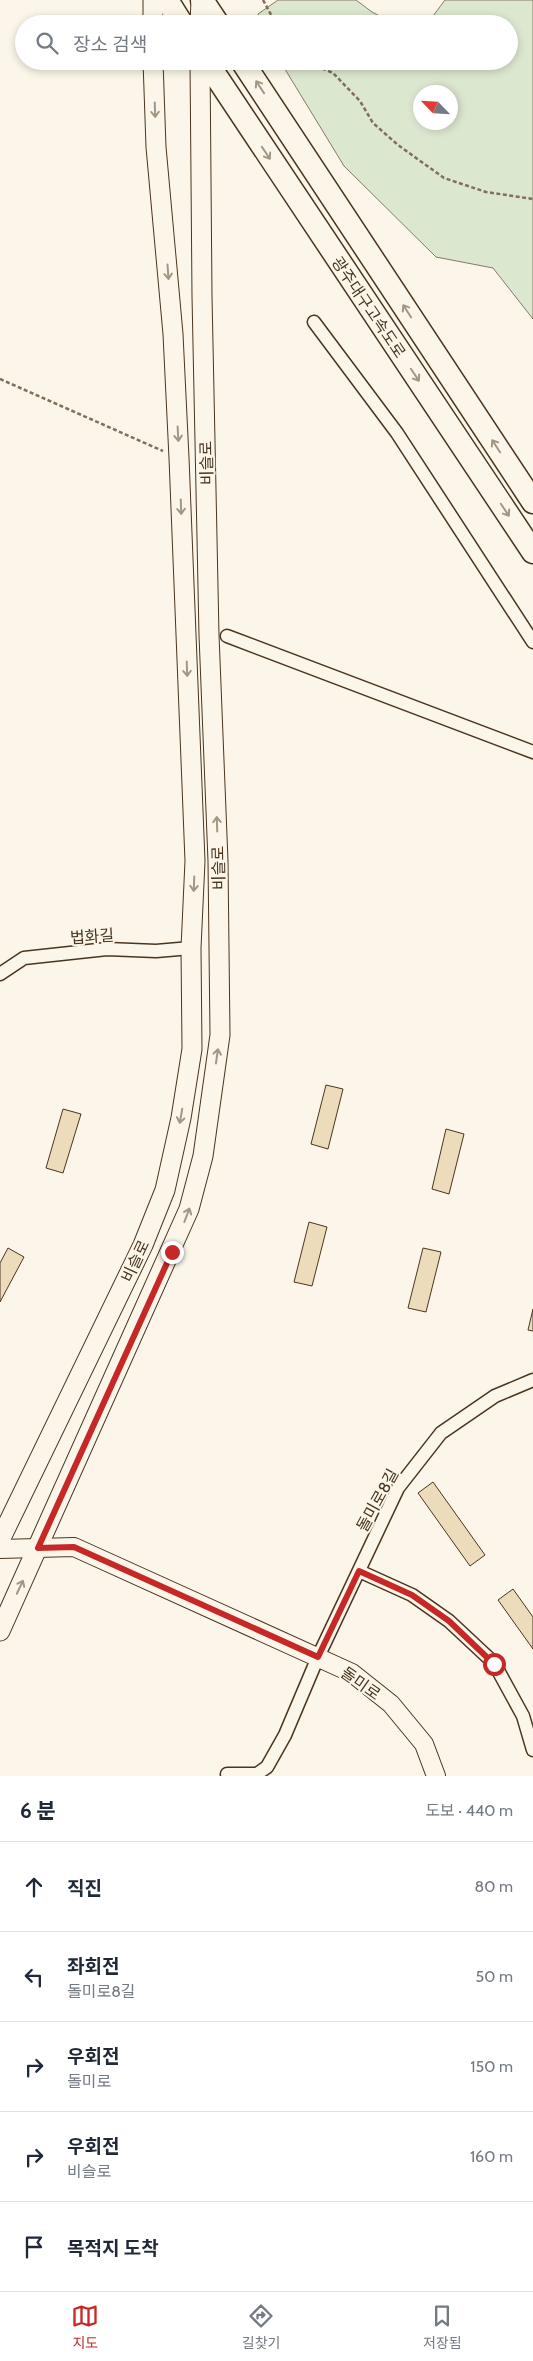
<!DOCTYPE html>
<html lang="ko">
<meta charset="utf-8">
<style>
:root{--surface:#fff;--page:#f2f2f3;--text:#1f2937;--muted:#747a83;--line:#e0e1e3;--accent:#c62828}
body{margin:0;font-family:Cabin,"Noto Sans KR",sans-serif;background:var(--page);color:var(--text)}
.compass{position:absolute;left:413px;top:85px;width:45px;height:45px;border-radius:50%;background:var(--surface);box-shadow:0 2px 8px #0003;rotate:295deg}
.stop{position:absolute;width:15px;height:15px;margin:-11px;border:4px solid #c62828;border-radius:50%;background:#fff}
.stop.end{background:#c62828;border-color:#fff;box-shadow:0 1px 5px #0008}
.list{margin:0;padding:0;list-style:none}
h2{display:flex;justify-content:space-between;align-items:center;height:65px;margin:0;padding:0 20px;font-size:21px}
h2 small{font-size:16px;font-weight:400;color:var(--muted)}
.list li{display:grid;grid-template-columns:32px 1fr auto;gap:15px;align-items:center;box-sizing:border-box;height:90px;padding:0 20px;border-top:1px solid var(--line)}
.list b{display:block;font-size:19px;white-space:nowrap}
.list p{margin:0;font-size:16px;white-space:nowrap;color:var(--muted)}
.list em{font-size:16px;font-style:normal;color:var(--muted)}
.icon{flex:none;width:28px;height:28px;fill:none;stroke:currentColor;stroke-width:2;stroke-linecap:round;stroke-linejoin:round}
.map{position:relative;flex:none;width:533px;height:1776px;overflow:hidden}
.search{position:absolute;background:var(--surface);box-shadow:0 2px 8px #0003;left:15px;right:15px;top:15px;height:55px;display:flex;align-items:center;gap:12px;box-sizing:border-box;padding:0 18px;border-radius:28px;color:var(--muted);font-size:19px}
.sheet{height:515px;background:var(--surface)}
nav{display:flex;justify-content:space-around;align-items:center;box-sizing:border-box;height:70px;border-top:1px solid var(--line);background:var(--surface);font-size:14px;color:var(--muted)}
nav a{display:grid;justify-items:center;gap:2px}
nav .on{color:var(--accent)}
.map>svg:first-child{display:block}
.green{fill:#dce7d0;stroke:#887966;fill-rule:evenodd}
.building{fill:#ecdcbc;stroke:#4a3520}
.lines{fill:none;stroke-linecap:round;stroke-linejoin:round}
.minor-casing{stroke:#4a3520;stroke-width:15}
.secondary-casing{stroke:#4a3520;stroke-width:20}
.primary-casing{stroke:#4a3520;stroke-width:21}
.motorway-casing{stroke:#4a3520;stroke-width:25}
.path{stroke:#7f6f5c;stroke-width:2.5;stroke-dasharray:4 2.5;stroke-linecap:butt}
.minor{stroke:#fbf6e9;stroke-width:12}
.secondary{stroke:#fbf6e9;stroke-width:18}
.primary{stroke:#fbf6e9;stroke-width:19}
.motorway{stroke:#fbf6e9;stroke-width:22}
.oneway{stroke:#a29684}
.route{stroke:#c62828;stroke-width:6}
.labels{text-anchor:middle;stroke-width:4;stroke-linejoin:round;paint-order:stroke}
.street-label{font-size:16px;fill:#4a3520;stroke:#fbf6e9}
</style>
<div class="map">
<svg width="533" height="1776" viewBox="0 0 533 1776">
<rect width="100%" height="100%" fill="#fbf6e9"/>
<path class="green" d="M278 0H356L372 12 395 24H263L258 14Z
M445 0H533V319L493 268 436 257 344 166 280 61H509V24H427ZM420 92H450V122H420Z"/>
<path class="building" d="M326 1085 343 1089 328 1149 311 1144Z
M63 1109 81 1114 63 1173 46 1168Z
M446 1129 464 1134 449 1194 432 1189Z
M309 1222 327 1227 312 1286 294 1282Z
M8 1248 24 1257 0 1302V1263Z
M423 1248 441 1252 426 1312 408 1308Z
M533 1309V1331L528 1330Z
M433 1482 485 1555 470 1566 418 1493Z
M513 1589 533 1617V1649L498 1600Z"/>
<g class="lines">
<defs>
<path id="minor" d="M314 322 397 433 533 642
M227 636 533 752
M0 974 24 958 107 949 156 951 191 948
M359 1571 412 1595 449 1621 494 1663 523 1716 533 1750
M227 1774H257L267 1767 285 1735 318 1657 398 1488 441 1433 495 1396 533 1380"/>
<path id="secondary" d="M0 1549 74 1547 352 1673 391 1704 424 1744 436 1776"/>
<path id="primary" d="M153 24V0
M200 24 201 0
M0 1540 143 1245 165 1190 181 1118 192 1049 191 948 195 861 179 458 173 334 156 147 153 61
M0 1631 189 1209 203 1156 220 1035 218 861 209 635 202 296 200 61"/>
<path id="motorway" d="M167 0 182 24
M202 0 218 24
M206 61 533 552
M242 61 533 502"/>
</defs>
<use href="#minor" class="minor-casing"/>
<use href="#secondary" class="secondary-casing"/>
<use href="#primary" class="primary-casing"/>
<use href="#motorway" class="motorway-casing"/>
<path class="path" d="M263 0 276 24
M304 61 333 73 360 101 373 123 398 145 444 178 486 192 533 199
M0 379 163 451"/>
<use href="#minor" class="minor"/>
<use href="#secondary" class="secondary"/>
<use href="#primary" class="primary"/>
<use href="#motorway" class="motorway"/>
</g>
<defs><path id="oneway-shaft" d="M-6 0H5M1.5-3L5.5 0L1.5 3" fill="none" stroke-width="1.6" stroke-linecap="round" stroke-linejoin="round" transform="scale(1.25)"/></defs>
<g class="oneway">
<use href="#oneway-shaft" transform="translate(260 87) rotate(-123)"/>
<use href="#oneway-shaft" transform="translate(155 110) rotate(88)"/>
<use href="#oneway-shaft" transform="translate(266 153) rotate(56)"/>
<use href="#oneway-shaft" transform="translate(168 272) rotate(86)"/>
<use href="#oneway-shaft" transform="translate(407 311) rotate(-123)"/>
<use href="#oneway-shaft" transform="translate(415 375) rotate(56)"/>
<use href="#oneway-shaft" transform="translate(178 434) rotate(87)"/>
<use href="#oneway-shaft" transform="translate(496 446) rotate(-123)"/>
<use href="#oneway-shaft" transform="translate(181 507) rotate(88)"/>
<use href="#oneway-shaft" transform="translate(505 510) rotate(56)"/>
<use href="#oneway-shaft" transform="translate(187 669) rotate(88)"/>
<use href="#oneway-shaft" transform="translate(217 824) rotate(-92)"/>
<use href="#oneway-shaft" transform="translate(194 884) rotate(92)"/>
<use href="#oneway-shaft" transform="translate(217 1056) rotate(-82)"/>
<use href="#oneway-shaft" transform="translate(181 1116) rotate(100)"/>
<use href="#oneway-shaft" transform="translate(187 1215) rotate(-69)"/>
<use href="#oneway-shaft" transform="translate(20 1587) rotate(-65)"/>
</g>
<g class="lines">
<path class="route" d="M172 1252 38 1548 74 1547 318 1657 359 1571 412 1595 449 1621 494 1664"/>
</g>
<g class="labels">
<g class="street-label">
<text transform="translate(369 307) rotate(56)" y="6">광주대구고속도로</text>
<text transform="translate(206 463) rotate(-91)" y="6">비슬로</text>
<text transform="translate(218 868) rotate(-91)" y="6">비슬로</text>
<text transform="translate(92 936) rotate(-4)" y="6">법화길</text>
<text transform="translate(135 1261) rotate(-65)" y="6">비슬로</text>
<text transform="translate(377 1500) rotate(-61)" y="6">돌미로8길</text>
<text transform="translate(361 1683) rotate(35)" y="6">돌미로</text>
</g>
</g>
</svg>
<svg class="compass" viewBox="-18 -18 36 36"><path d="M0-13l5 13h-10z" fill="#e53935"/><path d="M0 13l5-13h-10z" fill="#747a83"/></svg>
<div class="stop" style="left:494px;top:1664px"></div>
<div class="stop end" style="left:172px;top:1252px"></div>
<div class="search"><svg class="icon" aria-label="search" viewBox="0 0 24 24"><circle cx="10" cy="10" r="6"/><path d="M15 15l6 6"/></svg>장소 검색</div>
</div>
<section class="sheet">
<h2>6 분<small>도보 · 440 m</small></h2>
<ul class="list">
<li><svg class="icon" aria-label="ahead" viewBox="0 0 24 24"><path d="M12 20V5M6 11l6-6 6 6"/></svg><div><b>직진</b></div><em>80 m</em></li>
<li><svg class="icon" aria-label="left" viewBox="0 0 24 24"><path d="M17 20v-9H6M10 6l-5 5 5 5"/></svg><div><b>좌회전</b><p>돌미로8길</p></div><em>50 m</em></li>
<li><svg class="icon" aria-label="right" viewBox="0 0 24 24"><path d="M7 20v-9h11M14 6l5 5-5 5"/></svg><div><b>우회전</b><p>돌미로</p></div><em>150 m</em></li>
<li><svg class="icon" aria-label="right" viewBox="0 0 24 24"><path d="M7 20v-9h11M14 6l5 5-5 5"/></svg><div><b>우회전</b><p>비슬로</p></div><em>160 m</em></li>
<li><svg class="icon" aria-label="arrive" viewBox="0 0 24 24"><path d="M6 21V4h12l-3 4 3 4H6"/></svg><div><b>목적지 도착</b></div></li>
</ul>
</section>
<nav>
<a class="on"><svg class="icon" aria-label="map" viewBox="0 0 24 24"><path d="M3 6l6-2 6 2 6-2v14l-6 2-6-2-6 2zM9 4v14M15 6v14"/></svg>지도</a>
<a><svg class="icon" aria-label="directions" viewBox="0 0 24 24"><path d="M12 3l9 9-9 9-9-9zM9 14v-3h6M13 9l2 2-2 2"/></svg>길찾기</a>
<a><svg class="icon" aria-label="saved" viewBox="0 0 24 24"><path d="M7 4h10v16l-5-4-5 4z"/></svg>저장됨</a>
</nav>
